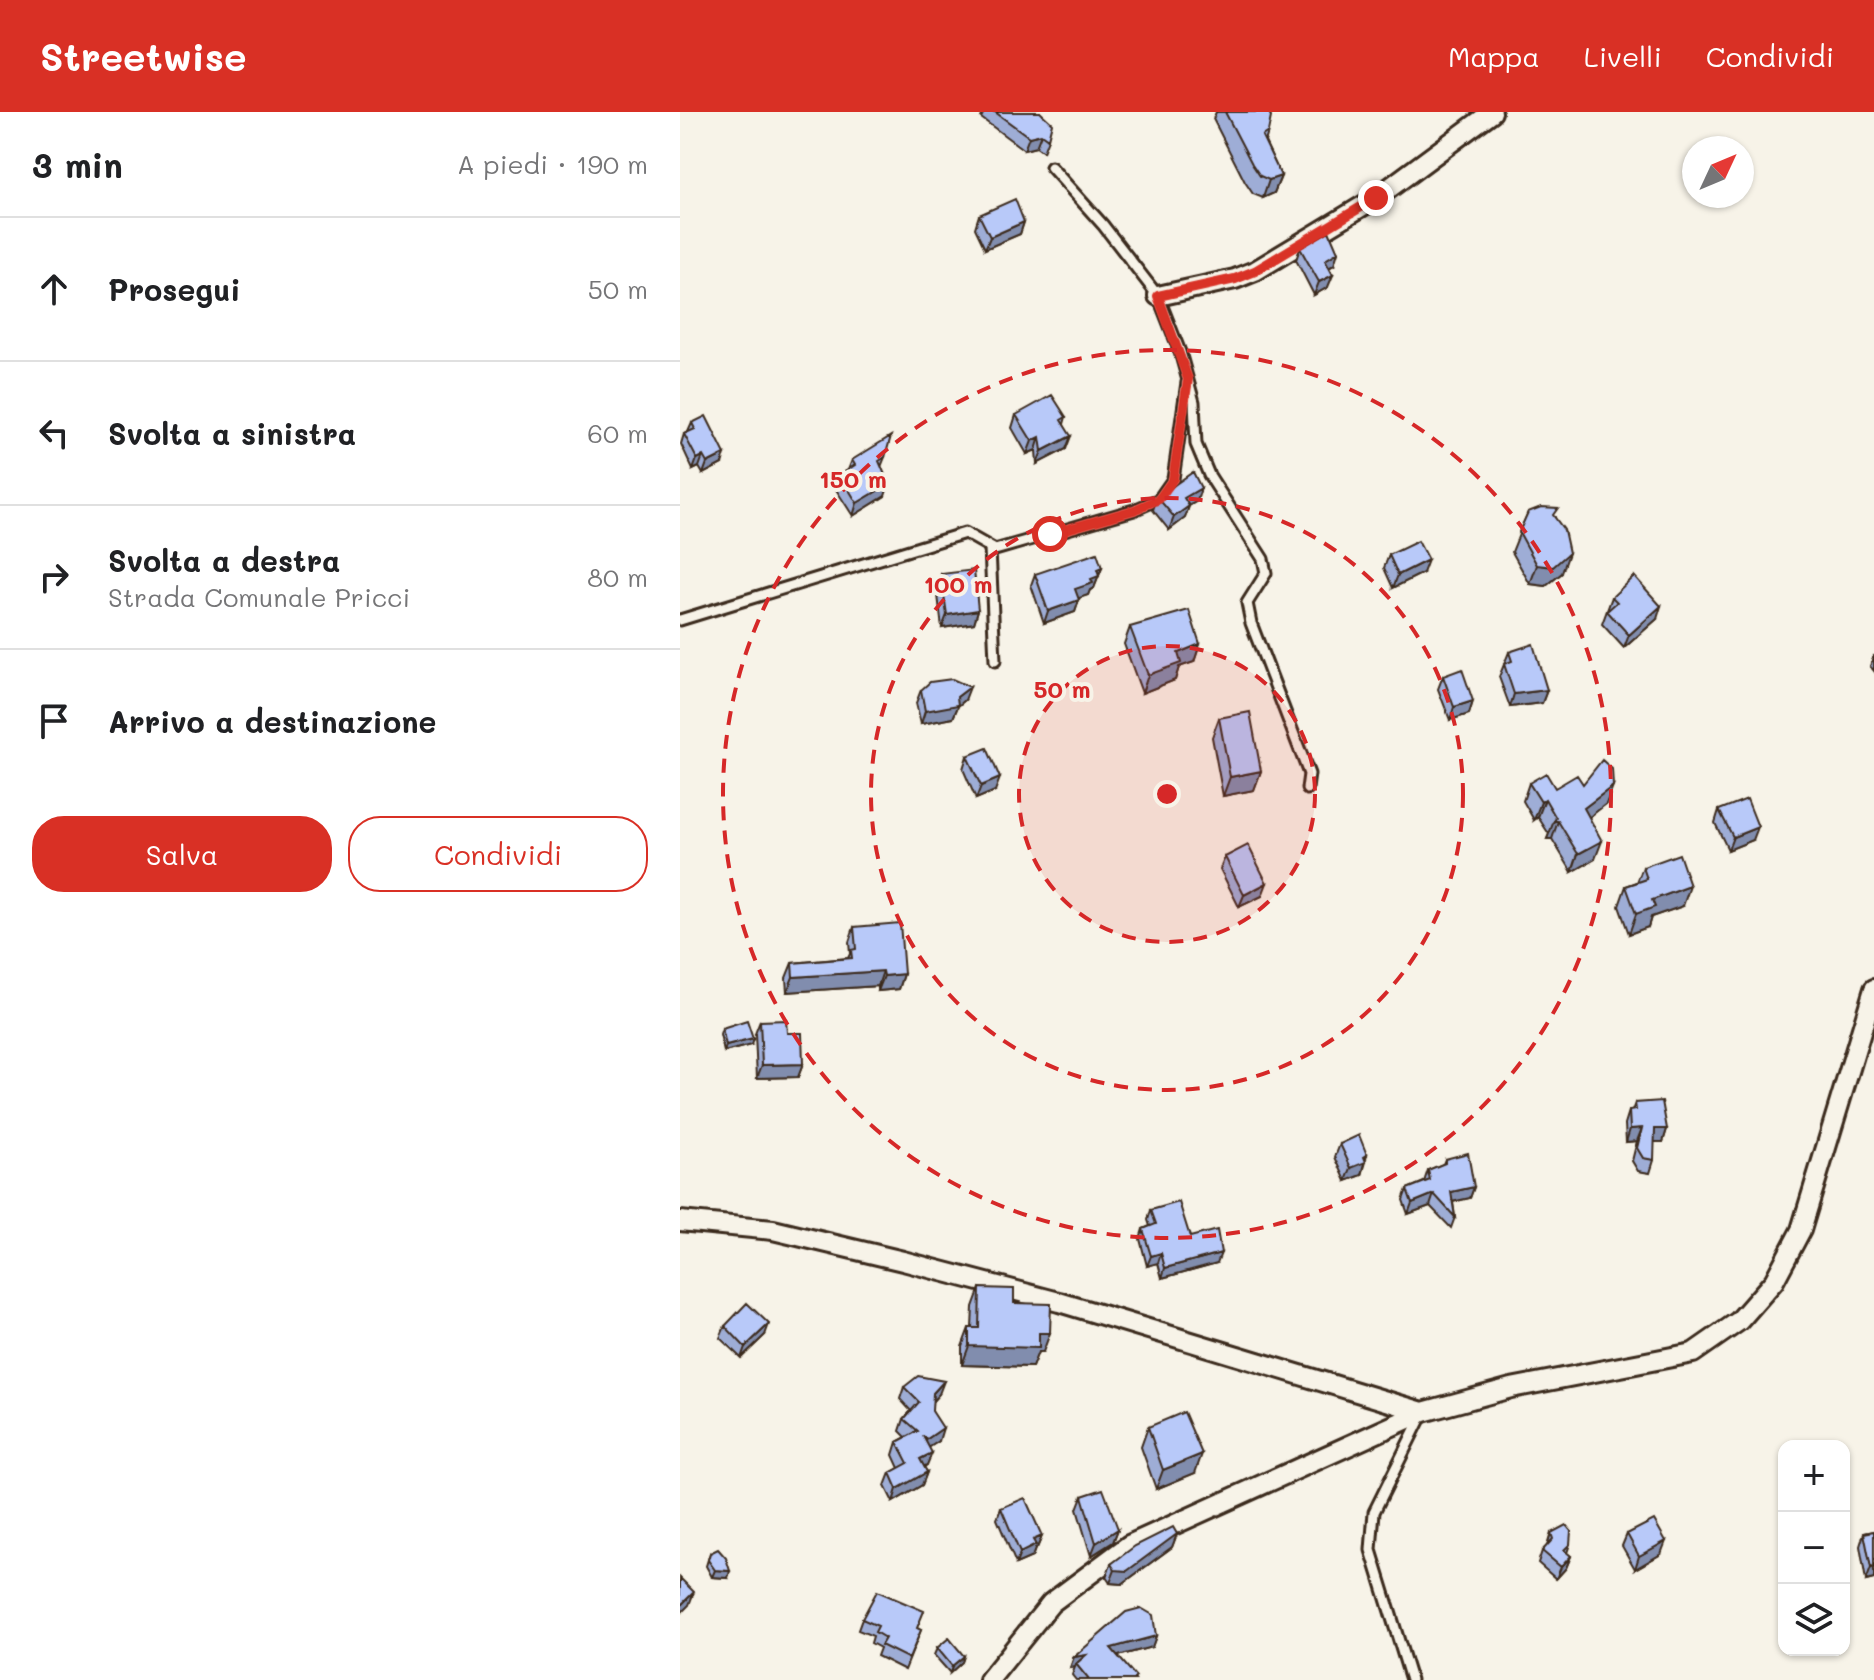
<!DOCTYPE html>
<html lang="it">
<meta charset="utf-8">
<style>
:root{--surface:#fff;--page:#f2f2f2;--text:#202124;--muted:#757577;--line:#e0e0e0;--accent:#d93025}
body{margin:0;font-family:Mali,sans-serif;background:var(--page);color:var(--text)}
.controls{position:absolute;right:24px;bottom:24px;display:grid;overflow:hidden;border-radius:16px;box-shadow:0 2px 6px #0004}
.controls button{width:72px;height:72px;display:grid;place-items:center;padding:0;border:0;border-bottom:2px solid var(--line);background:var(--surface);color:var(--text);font:40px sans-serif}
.compass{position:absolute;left:1002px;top:24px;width:72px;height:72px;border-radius:50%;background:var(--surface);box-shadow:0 2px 6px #0004;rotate:46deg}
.stop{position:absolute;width:24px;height:24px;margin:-18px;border:6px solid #d93025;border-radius:50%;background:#fff}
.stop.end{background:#d93025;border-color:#fff;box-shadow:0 2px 8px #0008}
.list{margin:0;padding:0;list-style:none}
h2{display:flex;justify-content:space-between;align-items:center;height:104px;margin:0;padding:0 32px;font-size:34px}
h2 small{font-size:26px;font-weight:400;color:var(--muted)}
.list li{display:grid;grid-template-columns:52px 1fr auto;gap:24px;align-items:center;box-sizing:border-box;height:144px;padding:0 32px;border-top:2px solid var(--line)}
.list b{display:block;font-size:30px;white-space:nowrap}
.list p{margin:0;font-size:26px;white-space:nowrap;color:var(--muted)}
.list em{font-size:26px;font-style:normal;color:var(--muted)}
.actions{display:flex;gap:16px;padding:24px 32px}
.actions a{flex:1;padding:18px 0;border:2px solid var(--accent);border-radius:32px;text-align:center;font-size:28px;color:var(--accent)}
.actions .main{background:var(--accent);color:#fff}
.icon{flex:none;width:44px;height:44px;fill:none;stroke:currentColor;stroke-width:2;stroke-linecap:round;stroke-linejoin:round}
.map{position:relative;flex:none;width:1194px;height:1568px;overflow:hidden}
header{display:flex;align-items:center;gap:48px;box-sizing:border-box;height:112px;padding:0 40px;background:var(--accent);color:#fff}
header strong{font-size:38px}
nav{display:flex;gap:44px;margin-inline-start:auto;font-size:28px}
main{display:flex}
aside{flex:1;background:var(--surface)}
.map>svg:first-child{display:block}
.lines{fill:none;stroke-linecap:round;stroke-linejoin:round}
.service-casing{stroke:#3b2a1e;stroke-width:15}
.minor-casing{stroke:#3b2a1e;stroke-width:24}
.service{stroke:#f7f3e8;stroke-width:9}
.minor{stroke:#f7f3e8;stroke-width:18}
.wall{fill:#9eadd6;stroke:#3b2a1e;stroke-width:2}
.shaded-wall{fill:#818dae;stroke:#3b2a1e;stroke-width:2}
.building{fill:#b8c9f9;stroke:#3b2a1e;stroke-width:2}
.route{stroke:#d93025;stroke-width:10}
.ring{fill:none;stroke:#d62828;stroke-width:4;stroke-dasharray:14 10}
.centre{fill:#d62828;stroke:#f7f3e8;stroke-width:4}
.ring-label{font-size:24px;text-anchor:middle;font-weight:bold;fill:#d62828;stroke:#f7f3e8;stroke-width:8;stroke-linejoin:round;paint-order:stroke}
</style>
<header>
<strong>Streetwise</strong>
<nav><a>Mappa</a><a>Livelli</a><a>Condividi</a></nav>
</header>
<main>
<aside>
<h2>3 min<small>A piedi · 190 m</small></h2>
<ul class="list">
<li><svg class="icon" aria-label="ahead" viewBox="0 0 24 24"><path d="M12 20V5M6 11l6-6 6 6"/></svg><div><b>Prosegui</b></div><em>50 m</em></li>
<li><svg class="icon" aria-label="left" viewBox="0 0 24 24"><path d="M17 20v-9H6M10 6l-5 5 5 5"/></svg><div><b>Svolta a sinistra</b></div><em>60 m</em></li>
<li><svg class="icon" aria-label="right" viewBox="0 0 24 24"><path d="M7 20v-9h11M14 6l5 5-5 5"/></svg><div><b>Svolta a destra</b><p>Strada Comunale Pricci</p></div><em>80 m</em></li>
<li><svg class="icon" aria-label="arrive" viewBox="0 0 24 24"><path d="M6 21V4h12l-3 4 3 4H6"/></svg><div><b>Arrivo a destinazione</b></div></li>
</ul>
<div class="actions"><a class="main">Salva</a><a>Condividi</a></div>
</aside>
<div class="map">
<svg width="1194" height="1568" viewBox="0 0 1194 1568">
<rect width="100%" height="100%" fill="#f7f3e8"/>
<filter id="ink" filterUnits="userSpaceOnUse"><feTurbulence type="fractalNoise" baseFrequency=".0125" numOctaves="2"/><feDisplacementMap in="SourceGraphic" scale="16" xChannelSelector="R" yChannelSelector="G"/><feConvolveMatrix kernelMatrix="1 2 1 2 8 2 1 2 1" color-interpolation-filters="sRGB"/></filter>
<g filter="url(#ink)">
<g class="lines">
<defs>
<path id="service" d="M371 55 423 113 478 184 500 240 514 290 516 332 529 363 583 447 586 461 567 491 571 511 629 662 627 677
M310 436 315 549
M0 508 285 421 315 438 454 398 479 387 493 367 507 270
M731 1568 691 1438 694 1400 742 1303"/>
<path id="minor" d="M478 184 555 167 575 159 696 86 812 0
M0 1109 93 1118 223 1149 379 1190 743 1300
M309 1568 371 1491 449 1433 743 1300 831 1276 1013 1241 1059 1209 1094 1169 1121 1118 1194 877"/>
</defs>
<use href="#service" class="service-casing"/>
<use href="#minor" class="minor-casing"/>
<use href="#service" class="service"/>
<use href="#minor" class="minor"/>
</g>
<path class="wall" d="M304 0H360L368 27 363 40 356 35 344 38 301 6Z
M536 0H589L588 20 585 30 601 64 594 81 583 86 573 82 565 70 533 7Z
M299 103 344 110 340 122 305 137 295 116Z
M620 136 654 153 649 156 648 175 634 183 616 148Z
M336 303 386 305 384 312 386 337 357 352 356 338 347 342 332 316Z
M12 311 42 352 23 362 19 355 13 358 1 332 4 322 8 320Z
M205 345 201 355 205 384 173 404 155 376 160 363 168 358 172 348Z
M477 385 517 389 509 394 505 406 489 418 473 398Z
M848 400 875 405 882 461 866 474 850 472 832 440Z
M709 443 743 461 713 476 704 456Z
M422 456 414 476 410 478 408 483 398 486 399 488 395 500 364 511 351 473 355 462Z
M261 462 298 498 294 511 262 516 257 475Z
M932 485 977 507 944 536 922 512Z
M450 515 520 532 514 550 499 555 495 568 462 581 444 532Z
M829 540 867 578 862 591 830 595 819 565Z
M1194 543V559L1190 554Z
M763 564 793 589 789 602 770 608 758 577Z
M241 578 285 588 278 594 273 606 241 612 236 591Z
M539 606 581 659 574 678 543 684 532 625Z
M287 644 315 679 296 687 283 657Z
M849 671 875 676 903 672 926 692 909 705 915 747 892 760 872 727H867L869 722 858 705 854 708 843 689Z
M1039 698 1073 728 1048 738 1035 711Z
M545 745 582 784 559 795 540 757Z
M963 755 1003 794 971 805 968 815 949 822 939 794 946 774 957 770Z
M174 815 224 862 219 877 198 879V874L107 880 106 866 112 851 168 846 170 842 169 830Z
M80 909 123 952 118 965 77 966 75 922Z
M42 917 71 933 44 940 40 923Z
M955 991 987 1017 983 1030H974V1048L970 1061 958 1059 952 1049 957 1029 946 1030 945 1012 949 999H952Z
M660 1032 686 1050 682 1063 666 1069 655 1045Z
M765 1047 794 1075 790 1086 773 1090 775 1105 771 1116 750 1094 728 1102 723 1088 727 1077 744 1070 748 1058 763 1052Z
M471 1098 510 1125 537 1151 482 1166 478 1151 467 1154 460 1127 463 1117 470 1114 468 1108Z
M300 1176 334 1191 363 1240H358L352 1255 282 1253V1235L289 1216H292L293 1195Z
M45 1214 85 1223 61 1246 40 1226Z
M224 1275 259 1282 252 1290V1299L259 1329 249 1335 247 1353 244 1355 247 1360 242 1373 213 1390 205 1374 210 1361 219 1356 213 1343 217 1330 226 1325 220 1319 224 1307 231 1299 220 1287Z
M468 1315 515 1361 476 1377 461 1335Z
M402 1384 438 1417 433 1430 411 1444 397 1397Z
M321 1396 362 1424 357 1436 355 1437 352 1445 336 1452 317 1407Z
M1194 1419V1467L1186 1469 1180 1434 1184 1421Z
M871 1421 890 1432 887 1441 891 1444 886 1456 876 1467 858 1451 862 1439 867 1434Z
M497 1422 492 1435 442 1472 430 1471 426 1465 431 1452Z
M947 1422 981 1442 955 1457 942 1434Z
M30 1441 48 1466 32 1465 26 1454Z
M182 1507 241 1518 225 1558 197 1544 200 1536 191 1531 193 1524 178 1518Z
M476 1524 472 1535 438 1544 455 1568H396L392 1563 395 1555 390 1556 394 1545Z
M257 1536 284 1544 282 1550 270 1561 254 1543Z"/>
<path class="shaded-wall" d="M361 22 356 35 344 38 349 25Z
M601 64 594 81 583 86 589 68Z
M344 110 340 122 305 137 310 125Z
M658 140 654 153 640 160 645 148Z
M653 163 648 175 634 183 639 170Z
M391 324 386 337 357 352 362 339Z
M360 325 356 338 347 342 352 329Z
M45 342 42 352 23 362 27 351Z
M23 344 19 355 13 358 17 347Z
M209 372 205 384 173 404 177 391Z
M521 376 517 389 500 399 504 386Z
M509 394 505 406 489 418 494 405Z
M889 441 882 461 866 474 850 472 857 453Z
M748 448 743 461 713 476 718 463Z
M422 456 414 476 410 478 408 483 391 489 395 477 417 458Z
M399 488 395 500 364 511 368 499Z
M981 494 977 507 944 536 949 523Z
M298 498 294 511 262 516 267 503Z
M520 532 514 550 499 555 495 568 462 581 468 563 498 541Z
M290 575 285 588 278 594 273 606 241 612 245 599 277 585Z
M867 578 862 591 830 595 834 582Z
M793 589 789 602 770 608 774 595Z
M581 659 574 678 543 684 550 665Z
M320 666 315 679 296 687 301 674Z
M933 674 926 692 898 714 904 696Z
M865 687 858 705 854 708 861 690Z
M874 709H878L872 727H867Z
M1078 715 1073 728 1048 738 1053 725Z
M922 729 915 747 892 760 898 742Z
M587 771 582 784 559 795 564 783Z
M1010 774 1003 794 971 805 968 815 949 822 956 802 972 788Z
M203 859 198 874 107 880 113 865Z
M224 862 219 877 198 879 204 864Z
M73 927 71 933 44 940 46 934Z
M123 952 118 965 77 966 82 953Z
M962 1016 957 1029 946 1030 950 1017Z
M975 1017H987L983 1030H970Z
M687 1043 682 1063 666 1069 671 1056Z
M794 1075 790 1086 767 1091 771 1080Z
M754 1082 750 1094 728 1102 732 1091Z
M481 1141 478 1151 467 1154 471 1144Z
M541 1141 537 1151 482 1166 485 1156Z
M89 1212 85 1223 61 1246 65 1235Z
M359 1221H370L363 1240H358L352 1255 282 1253 289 1234Z
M264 1269 259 1282 248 1294 253 1281Z
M263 1316 259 1329 242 1340 247 1327Z
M252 1341 247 1353 235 1359 240 1347Z
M522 1342 515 1361 476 1377 483 1358Z
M247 1360 242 1373 213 1390 217 1377Z
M438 1417 433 1430 411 1444 416 1431Z
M497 1422 492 1435 442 1472 430 1471 435 1458Z
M362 1424 357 1436 355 1437 352 1445 336 1452 340 1441 353 1428Z
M986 1429 981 1442 955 1457 959 1444Z
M891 1444 886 1456 876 1467 881 1455Z
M1194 1455V1467L1186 1469 1191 1456Z
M35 1458 50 1459 48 1466 32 1465Z
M14 1480 9 1493 0 1502V1494Z
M476 1524 472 1535 427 1547 431 1536Z
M406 1543 396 1552 395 1555 390 1556 394 1545Z
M284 1544 282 1550 270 1561 272 1554Z"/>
<path class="building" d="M315 0H360L372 11 368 27 361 22 349 25Z
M545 0H589L591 5 588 20 582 24 601 64 589 68 580 64 572 52Z
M335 87 344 110 310 125 299 103Z
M649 119 658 140 645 148 653 163 639 170 620 136Z
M372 283 386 305 381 308 391 324 362 339 360 325 352 329 336 303Z
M26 304 45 342 27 351 23 344 17 347 4 322 15 317 12 311Z
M211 324 205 345 199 349 209 372 177 391 160 363 175 353 172 348Z
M513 360 521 376 504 386 509 394 494 405 477 385Z
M861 395 878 396 873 403 884 418 889 441 873 455 857 453 839 420 848 400Z
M738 429 748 448 718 463 709 443Z
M417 441 422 456 417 458 419 464 411 467 413 471 395 477 399 488 368 499 355 462Z
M294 458 298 498 267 503 261 462Z
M954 464 981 494 949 523 927 499 937 490 932 485Z
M509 498 520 532 498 541 501 551 468 563 450 515Z
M853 532 867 578 834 582 824 552 832 549 829 540Z
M782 557 793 589 774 595 763 564Z
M272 567 290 575 277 585 278 593 245 599 241 578 250 570Z
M570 600 581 659 550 665 539 606Z
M307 636 320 666 301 674 287 644Z
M922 648 932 657 933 674 904 696 922 729 898 742 878 709H874L876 706 865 687 861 690 849 671 866 661 875 676 897 663 903 672Z
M1067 687 1078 715 1053 725 1039 698Z
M568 733 587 771 564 783 545 745Z
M999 742 1010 774 972 788 975 795 956 802 946 774 967 767 963 755Z
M220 811 224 862 204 864 203 859 113 865 112 851 172 846 171 838 176 837 174 815Z
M106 908 107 921H122L123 952 82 953 80 909Z
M67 909 73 927 46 934 42 917Z
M982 989 987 1017H975L974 1048 963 1046 957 1036 962 1016 950 1017 949 999 956 998 955 991Z
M679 1023 687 1043 684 1045 686 1050 671 1056 660 1032Z
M788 1041 794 1075 771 1080 775 1105 754 1082 732 1091 727 1077 750 1068 748 1058 765 1051V1047Z
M499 1090 510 1125 537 1118 541 1141 485 1156 481 1141 471 1144 463 1117 476 1112 471 1098Z
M300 1176 334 1177V1191L371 1192 370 1221H359V1236L289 1234V1216H299Z
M67 1191 89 1212 65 1235 45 1214Z
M238 1264 264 1269 253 1281 252 1299 263 1316 247 1327 243 1324 252 1341 240 1347 247 1360 217 1377 210 1361 228 1351 217 1330 238 1319 224 1307 239 1290 224 1275Z
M504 1300 522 1342 483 1358 468 1315Z
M423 1377 438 1417 416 1431 402 1384Z
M345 1386 362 1424 353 1428 356 1433 340 1441 321 1396Z
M974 1408 986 1429 959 1444 947 1422Z
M886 1413 891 1419 890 1432 884 1438 891 1444 881 1455 862 1439 873 1427 871 1421Z
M493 1415 497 1422 447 1459 435 1458 431 1452 455 1434Z
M1194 1419V1455L1191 1456 1184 1421Z
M38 1437 46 1446 50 1459 35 1458 28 1448 30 1441Z
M0 1466 14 1480 0 1494Z
M197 1479 244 1499 237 1516 241 1518 229 1547 201 1533 205 1526 195 1520 198 1514 182 1507Z
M461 1496 473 1503 476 1524 431 1536 456 1565 453 1568H409L396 1552 406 1543 394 1545 446 1500Z
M269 1526 284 1544 272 1554 257 1536Z"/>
</g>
<g class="lines" filter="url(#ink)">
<path class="route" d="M370 422 454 398 479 387 493 367 508 267 478 184 555 167 575 159 696 86"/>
</g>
<circle cx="487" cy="682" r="148" fill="#d62828" fill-opacity=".12"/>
<g class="ring">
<circle cx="487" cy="682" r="148"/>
<circle cx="487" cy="682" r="296"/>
<circle cx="487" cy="682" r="444"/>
</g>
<circle cx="487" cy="682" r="12" class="centre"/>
<g class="ring-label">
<text x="173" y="376">150 m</text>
<text x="278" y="481">100 m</text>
<text x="382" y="586">50 m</text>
</g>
</svg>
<div class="controls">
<button>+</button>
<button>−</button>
<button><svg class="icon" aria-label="layers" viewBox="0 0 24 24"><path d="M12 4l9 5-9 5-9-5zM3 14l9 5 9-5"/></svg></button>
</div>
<svg class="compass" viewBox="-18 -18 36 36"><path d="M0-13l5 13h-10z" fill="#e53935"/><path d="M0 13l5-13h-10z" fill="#757577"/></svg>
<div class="stop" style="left:370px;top:422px"></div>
<div class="stop end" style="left:696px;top:86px"></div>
</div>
</main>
